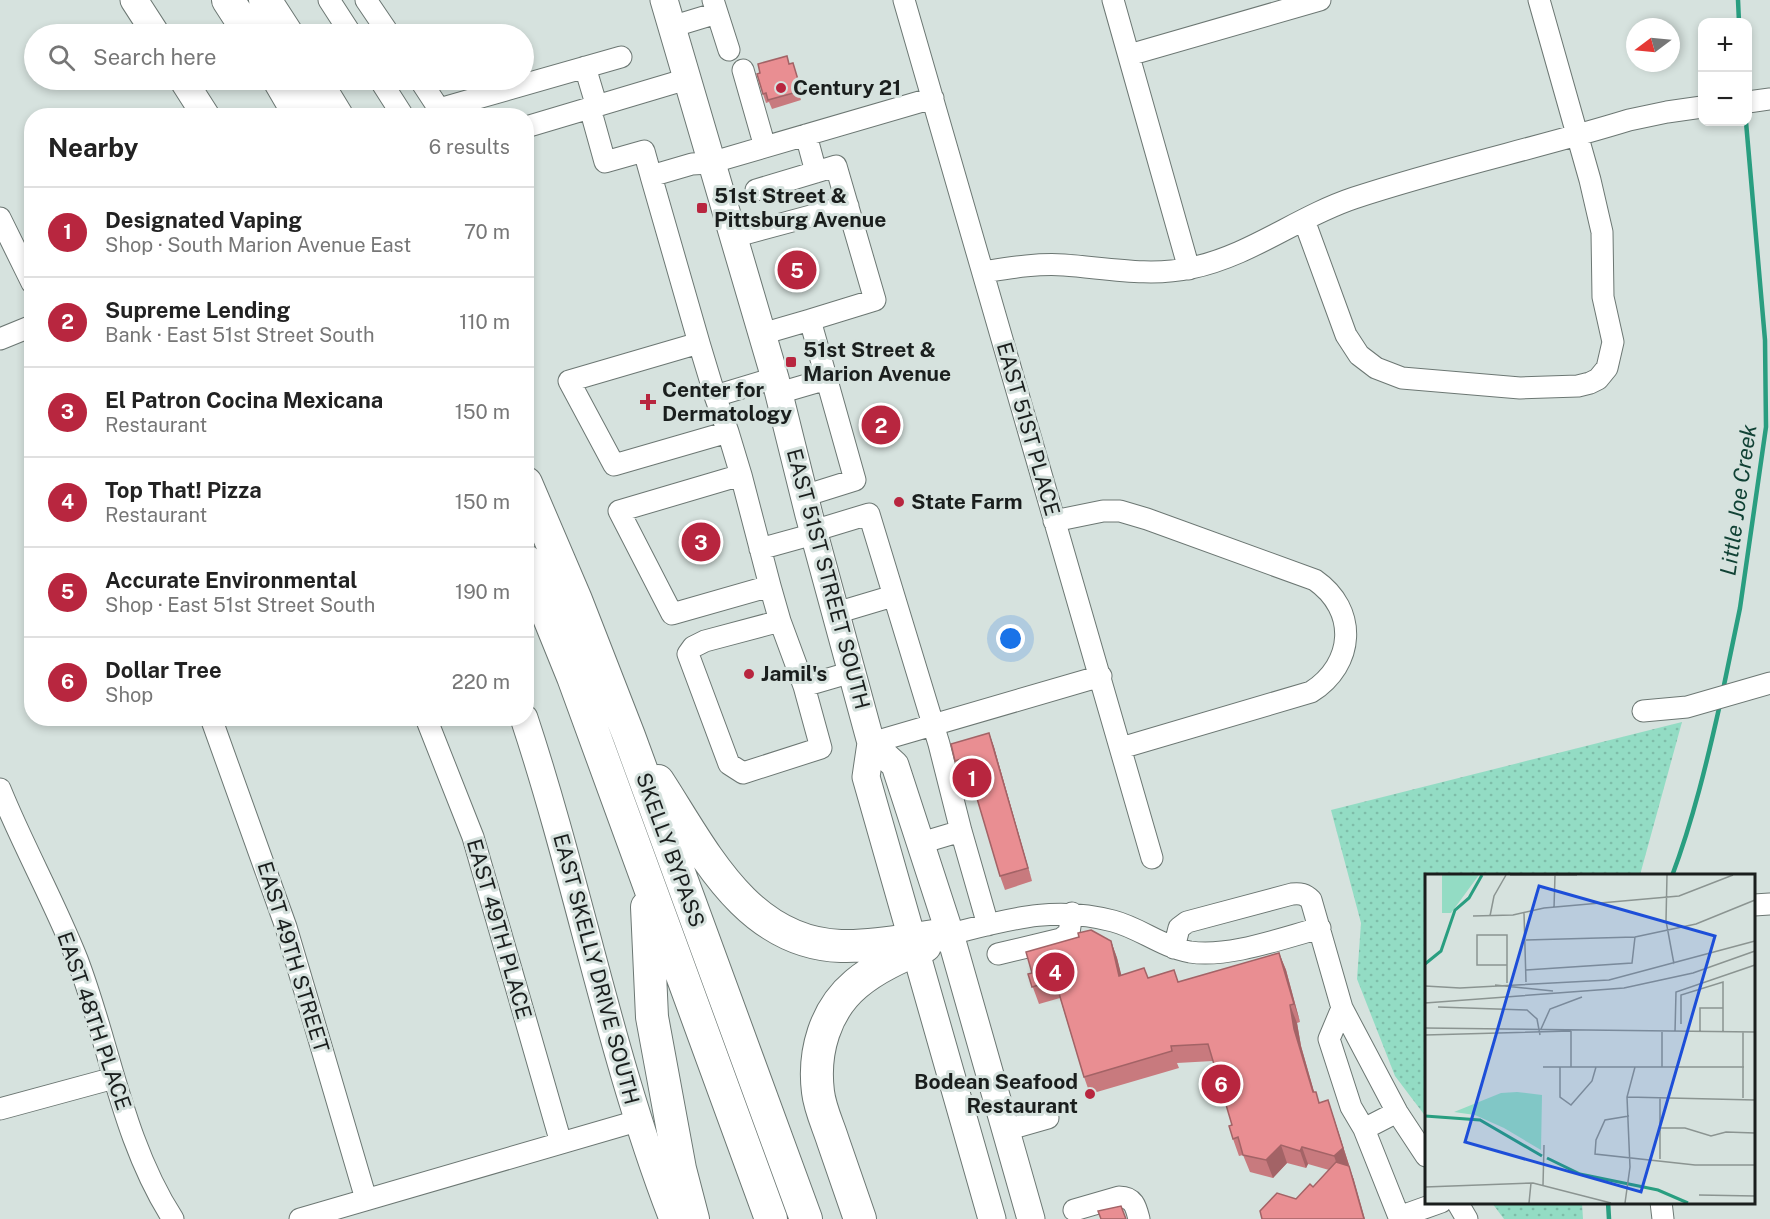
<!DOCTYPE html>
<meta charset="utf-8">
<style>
:root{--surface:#fff;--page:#f6f6f6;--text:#222;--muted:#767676;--line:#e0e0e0;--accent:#b8263f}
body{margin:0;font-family:"Public Sans",sans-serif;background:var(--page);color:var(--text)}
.controls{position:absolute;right:18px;top:18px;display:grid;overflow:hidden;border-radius:12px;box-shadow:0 3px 9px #0003}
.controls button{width:54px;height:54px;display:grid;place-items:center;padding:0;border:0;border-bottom:2px solid var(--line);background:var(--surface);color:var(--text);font:30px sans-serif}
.compass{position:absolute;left:1626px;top:18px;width:54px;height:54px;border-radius:50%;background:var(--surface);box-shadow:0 3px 9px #0003;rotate:254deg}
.you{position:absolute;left:1011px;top:639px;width:21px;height:21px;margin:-15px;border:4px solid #fff;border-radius:50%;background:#1a73e8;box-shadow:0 0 0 9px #1a73e833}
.badge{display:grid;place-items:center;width:39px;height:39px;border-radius:50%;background:var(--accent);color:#fff;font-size:20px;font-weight:700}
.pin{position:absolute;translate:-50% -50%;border:3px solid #fff;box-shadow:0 2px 6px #0006}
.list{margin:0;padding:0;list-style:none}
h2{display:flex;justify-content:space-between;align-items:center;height:78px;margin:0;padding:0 24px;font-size:26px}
h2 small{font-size:20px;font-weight:400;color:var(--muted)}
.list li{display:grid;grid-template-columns:39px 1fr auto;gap:18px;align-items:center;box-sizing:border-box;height:90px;padding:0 24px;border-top:2px solid var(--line)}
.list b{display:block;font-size:22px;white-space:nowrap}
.list p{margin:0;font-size:20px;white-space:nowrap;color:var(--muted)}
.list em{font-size:20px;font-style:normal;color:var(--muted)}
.icon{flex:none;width:33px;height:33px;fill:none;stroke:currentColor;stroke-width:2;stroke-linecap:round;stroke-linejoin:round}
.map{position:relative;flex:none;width:1770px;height:1219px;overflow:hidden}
.search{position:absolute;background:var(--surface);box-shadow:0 3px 9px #0003;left:24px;top:24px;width:510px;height:66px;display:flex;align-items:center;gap:15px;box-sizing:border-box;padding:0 21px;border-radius:33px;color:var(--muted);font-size:22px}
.panel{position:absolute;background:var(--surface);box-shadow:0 3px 9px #0003;left:24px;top:108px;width:510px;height:618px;border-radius:24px}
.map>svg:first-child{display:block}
.grass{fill:url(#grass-dots)}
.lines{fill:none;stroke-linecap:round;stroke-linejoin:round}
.stream{stroke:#299e80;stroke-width:4.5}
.minor-casing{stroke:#6c7773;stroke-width:23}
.major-casing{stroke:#6c7773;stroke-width:29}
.highway-casing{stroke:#6c7773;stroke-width:34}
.minor{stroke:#fff;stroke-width:21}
.major{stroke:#fff;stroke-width:27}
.highway{stroke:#fff;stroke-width:32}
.wall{fill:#c87a7e}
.shaded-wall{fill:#a36366}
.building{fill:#e98e92;stroke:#a36366;stroke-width:1.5}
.poi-dot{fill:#b8263f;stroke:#d6e2de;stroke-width:2}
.labels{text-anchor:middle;stroke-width:6;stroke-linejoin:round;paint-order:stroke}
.poi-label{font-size:21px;font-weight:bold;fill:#1a1e1d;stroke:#d6e2de;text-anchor:start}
.street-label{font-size:21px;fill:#1a1e1d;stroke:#d6e2de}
.water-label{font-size:22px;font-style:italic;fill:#114235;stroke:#d6e2de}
.inset-river{fill:none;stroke:#299e80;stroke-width:3}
.inset-road{fill:none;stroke:#8b9491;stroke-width:1.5}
.view{fill:#1d4ed8;fill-opacity:0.15;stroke:#1d4ed8;stroke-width:3}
.inset-edge{fill:none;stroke:#1a1e1d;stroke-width:3}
</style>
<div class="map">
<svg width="1770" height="1219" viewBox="0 0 1770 1219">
<defs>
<pattern id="grass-dots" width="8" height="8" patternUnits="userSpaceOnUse" patternTransform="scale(1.5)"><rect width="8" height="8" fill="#93dcc4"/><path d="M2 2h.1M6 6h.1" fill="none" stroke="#7ebca8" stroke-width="1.8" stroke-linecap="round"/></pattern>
</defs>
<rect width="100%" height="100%" fill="#d6e2de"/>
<path class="grass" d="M1682 722 1640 875 1426 876V1117L1395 1076 1357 979 1361 923 1331 810Z
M1492 1203H1582L1583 1219H1504Z"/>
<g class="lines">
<path class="stream" d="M1738 0 1739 22
M1723 690 1740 608 1766 427 1765 340 1746 122
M1672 876C1693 820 1707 762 1720 704
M1608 1202 1609 1219"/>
<defs>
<path id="minor" d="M329 0 351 34
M366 0 389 34
M713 0 729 50
M904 0 1152 858
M1113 0 1189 269
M671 27 717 13
M1129 55 1320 0
M585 67 597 107
M743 70 765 147
M380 80 403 116
M420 80 439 109 621 57
M1748 102 1770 99
M590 108 605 162 644 151 651 176 692 164 710 163 933 98
M526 127 687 79
M806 135 816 172
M651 176 699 343
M756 190 836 166 875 300 810 320
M0 218 32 283
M1304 220 1346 335 1359 355 1376 368 1402 378 1520 388 1578 386 1590 383 1598 379 1607 368 1613 342 1603 297 1602 232 1590 180 1539 0
M733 237 848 206
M983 272C1009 268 1038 263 1064 265 1106 268 1150 277 1191 268 1250 256 1297 217 1354 198 1444 168 1538 148 1629 120L1667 112 1702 107
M762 334 810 320 855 480 804 496
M0 339 32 326
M779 393 827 379
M715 396 728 432 614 465 569 381 699 343 715 396 775 378
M728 432 741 475
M741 475 770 586 672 614 619 511Z
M1054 521 1103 511H1120L1147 519 1315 580C1358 610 1355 664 1311 692L1121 748
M813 531 869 514 939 744 961 831 988 925
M760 549 814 534
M770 586 780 621
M836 613 893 596
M780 621 804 686 821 748 743 773 729 764 688 654 693 647 705 641Z
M804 686 852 672
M1643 711 1687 707 1770 683
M211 718 286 927 366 1199
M426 718 473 837 561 1143
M871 743 1101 676
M0 789C23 846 54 901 77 959 110 1045 122 1140 173 1219
M921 843 961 831
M1754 905 1770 904
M950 934C1007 920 1054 905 1113 921 1140 928 1162 947 1190 952 1229 958 1282 938 1320 928
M1174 948 1179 928 1187 922 1292 894C1300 893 1305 894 1311 900L1342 1008 1397 1112 1426 1156
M998 954 1061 939 1069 933 1072 913
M1342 1008 1329 1039 1351 1107 1364 1129 1399 1217 1441 1202
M0 1109 114 1078
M1364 1129 1397 1112
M1006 1130 1048 1118
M1457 1202 1467 1219
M1661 1202 1663 1219
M1074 1210 1119 1197C1134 1197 1136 1207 1139 1219
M300 1219 637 1121"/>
<path id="major" d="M134 0 156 34
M664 0 775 378 809 515 871 743 866 777 992 1219
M183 80 206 116
M524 718C579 884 610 1057 673 1219
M871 743 895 765 950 934 1031 1219"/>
<path id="highway" d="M228 0 250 34
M265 0 287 34
M279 80 300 116
M315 80 337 116
M526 483 576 600 629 736 806 1219
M526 561 573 677 771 1219
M658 781C703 850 746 943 841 946 877 947 914 938 950 934
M647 907 652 1017 680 1169 693 1219
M860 1219C851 1193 842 1167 833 1141 828 1125 820 1109 818 1092 813 1052 825 1010 856 984 876 967 902 956 925 946"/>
</defs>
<use href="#minor" class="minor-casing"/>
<use href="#major" class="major-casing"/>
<use href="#highway" class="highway-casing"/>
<use href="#minor" class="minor"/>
<use href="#major" class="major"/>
<use href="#highway" class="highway"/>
</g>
<path class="wall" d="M793 63 802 92 799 93 801 100 772 109 769 102 766 103 763 94 790 64Z
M989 733 994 747 1032 881 1005 890 1000 876 969 772 960 775 955 761Z
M1111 941 1117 958 1121 975 1179 982 1279 953 1286 970 1300 1022 1297 1023 1301 1046 1314 1092 1320 1103 1334 1118 1349 1165 1348 1166 1354 1180 1296 1199 1313 1187 1329 1170 1308 1164 1306 1168 1287 1163 1273 1178 1250 1172 1243 1155 1239 1156 1233 1139 1232 1125 1213 1061 1177 1063 1179 1068 1090 1094 1084 1077 1060 998 1039 1004 1028 974Z"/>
<path class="shaded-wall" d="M989 733 994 747 1032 881 1028 868Z
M1111 941 1117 958 1126 993 1119 976Z
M1279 953 1286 970 1300 1022 1294 1004Z
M1290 1005 1297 1023 1301 1046 1319 1109 1313 1092 1294 1029Z
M1328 1100 1349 1165 1340 1173 1334 1156Z
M1281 1145 1287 1163 1273 1178 1266 1160Z
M1302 1147 1308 1164 1306 1168 1300 1151Z
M1349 1166 1354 1180 1365 1219H1364Z"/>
<path class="building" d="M787 56 789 64 793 63 799 83 795 84 797 92 768 100 766 93 763 94 757 74 760 73 758 64Z
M989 733 1028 868 1000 876 965 758 955 761 951 744Z
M1091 930 1111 941 1119 976 1144 968 1148 978 1174 970 1178 982 1279 953 1294 1004 1290 1005 1294 1029 1313 1092H1316L1319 1103 1328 1100 1343 1148 1334 1156 1302 1147 1300 1151 1281 1145 1266 1160 1243 1155 1238 1137 1233 1139 1229 1126 1232 1125 1208 1044 1171 1046 1172 1051 1084 1077 1055 980 1032 987 1028 974 1032 973 1026 952 1079 937 1078 933Z
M1336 1162 1349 1166 1364 1219H1262L1260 1211 1277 1193 1296 1199 1310 1184 1313 1187Z
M1121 1206 1126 1219H1101L1098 1211Z"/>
<g class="poi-dot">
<circle cx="781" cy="88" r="6"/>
<rect x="696" y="202" width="12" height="12" rx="3"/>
<rect x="785" y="356" width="12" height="12" rx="3"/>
<path d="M645 393h6v6h6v6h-6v6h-6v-6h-6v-6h6z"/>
<circle cx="899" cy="502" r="6"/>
<circle cx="749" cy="674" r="6"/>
<circle cx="1090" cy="1094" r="6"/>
</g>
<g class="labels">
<g class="poi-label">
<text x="793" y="95">Century 21</text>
<text x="714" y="203">51st Street &amp;<tspan x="714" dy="24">Pittsburg Avenue</tspan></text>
<text x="803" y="357">51st Street &amp;<tspan x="803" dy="24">Marion Avenue</tspan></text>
<text x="662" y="397">Center for<tspan x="662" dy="24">Dermatology</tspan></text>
<text x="911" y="509">State Farm</text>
<text x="761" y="681">Jamil's</text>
<text x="1078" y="1089" text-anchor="end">Bodean Seafood<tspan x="1078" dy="24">Restaurant</tspan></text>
</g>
<g class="street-label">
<text transform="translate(1028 429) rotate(74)" y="7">EAST 51ST PLACE</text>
<text transform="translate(828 579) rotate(75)" y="7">EAST 51ST STREET SOUTH</text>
<text transform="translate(670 850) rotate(70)" y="7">SKELLY BYPASS</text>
<text transform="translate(499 929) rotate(74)" y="7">EAST 49TH PLACE</text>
<text transform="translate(293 957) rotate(73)" y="7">EAST 49TH STREET</text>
<text transform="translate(596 969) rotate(75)" y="7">EAST SKELLY DRIVE SOUTH</text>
<text transform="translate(94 1021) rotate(71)" y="7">EAST 48TH PLACE</text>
</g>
<g class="water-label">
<text transform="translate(1738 500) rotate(-82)" y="8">Little Joe Creek</text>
</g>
</g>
<g transform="translate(1425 874)">
<rect width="330" height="330" fill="#d6e2de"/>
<path d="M92 218 117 221 116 276 79 254 50 241 29 238 76 219Z" fill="#93dcc4"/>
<path d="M0 1H54L26 39H17V1Z" fill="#93dcc4"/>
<path class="inset-river" d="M0 90 16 77 30 36 44 24 57 1M0 242 55 246 117 282M122 284 155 300 233 316 263 329"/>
<path class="inset-road" d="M85 1H152M242 1 241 47 249 90M129 34 130 1M99 39 101 108M48 42 88 41 119 34 254 22 308 1M65 42 69 22 81 1M101 66 210 63 271 50 330 26M82 91H52V61H82V109M101 96 207 89 210 63M70 111 128 117M0 112 35 114 184 106 330 67M0 129 199 114 268 99 330 77M13 133 102 136 112 145 115 161M256 150V121L298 108V158M0 154 330 158M116 155 125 135 157 123M146 157V193M237 158V193M250 158 251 118 330 91M275 158V134H298M318 158V224M0 161 146 157M118 193H319M135 193V223L146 231 167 207 171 193M202 223 330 226M235 223V285M204 242 180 246 171 266 170 280 270 291H330M235 254H260L286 262 301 258 330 259M118 311 119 271M0 313 108 309 186 329M274 321 330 322M104 329 106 309M200 329 205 293 202 223 210 193"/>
<path class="view" d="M114 12 290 62 216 318 40 268Z"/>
<rect width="330" height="330" class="inset-edge"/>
</g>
</svg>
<div class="controls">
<button>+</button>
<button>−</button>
</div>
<svg class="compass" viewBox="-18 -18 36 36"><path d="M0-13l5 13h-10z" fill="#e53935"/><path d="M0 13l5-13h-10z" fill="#767676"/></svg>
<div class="you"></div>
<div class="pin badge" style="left:972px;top:778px">1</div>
<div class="pin badge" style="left:881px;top:425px">2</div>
<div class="pin badge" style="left:701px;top:542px">3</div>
<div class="pin badge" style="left:1055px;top:972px">4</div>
<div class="pin badge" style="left:797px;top:270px">5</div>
<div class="pin badge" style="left:1221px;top:1084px">6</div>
<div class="search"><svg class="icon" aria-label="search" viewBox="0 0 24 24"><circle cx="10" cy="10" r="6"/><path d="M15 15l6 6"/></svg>Search here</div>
<section class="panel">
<h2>Nearby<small>6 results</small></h2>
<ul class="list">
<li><span class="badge">1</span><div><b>Designated Vaping</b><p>Shop · South Marion Avenue East</p></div><em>70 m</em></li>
<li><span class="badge">2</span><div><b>Supreme Lending</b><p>Bank · East 51st Street South</p></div><em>110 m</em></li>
<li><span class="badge">3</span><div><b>El Patron Cocina Mexicana</b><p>Restaurant</p></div><em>150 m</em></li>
<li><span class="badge">4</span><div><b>Top That! Pizza</b><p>Restaurant</p></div><em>150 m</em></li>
<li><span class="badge">5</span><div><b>Accurate Environmental</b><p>Shop · East 51st Street South</p></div><em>190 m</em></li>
<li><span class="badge">6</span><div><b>Dollar Tree</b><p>Shop</p></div><em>220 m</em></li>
</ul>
</section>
</div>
